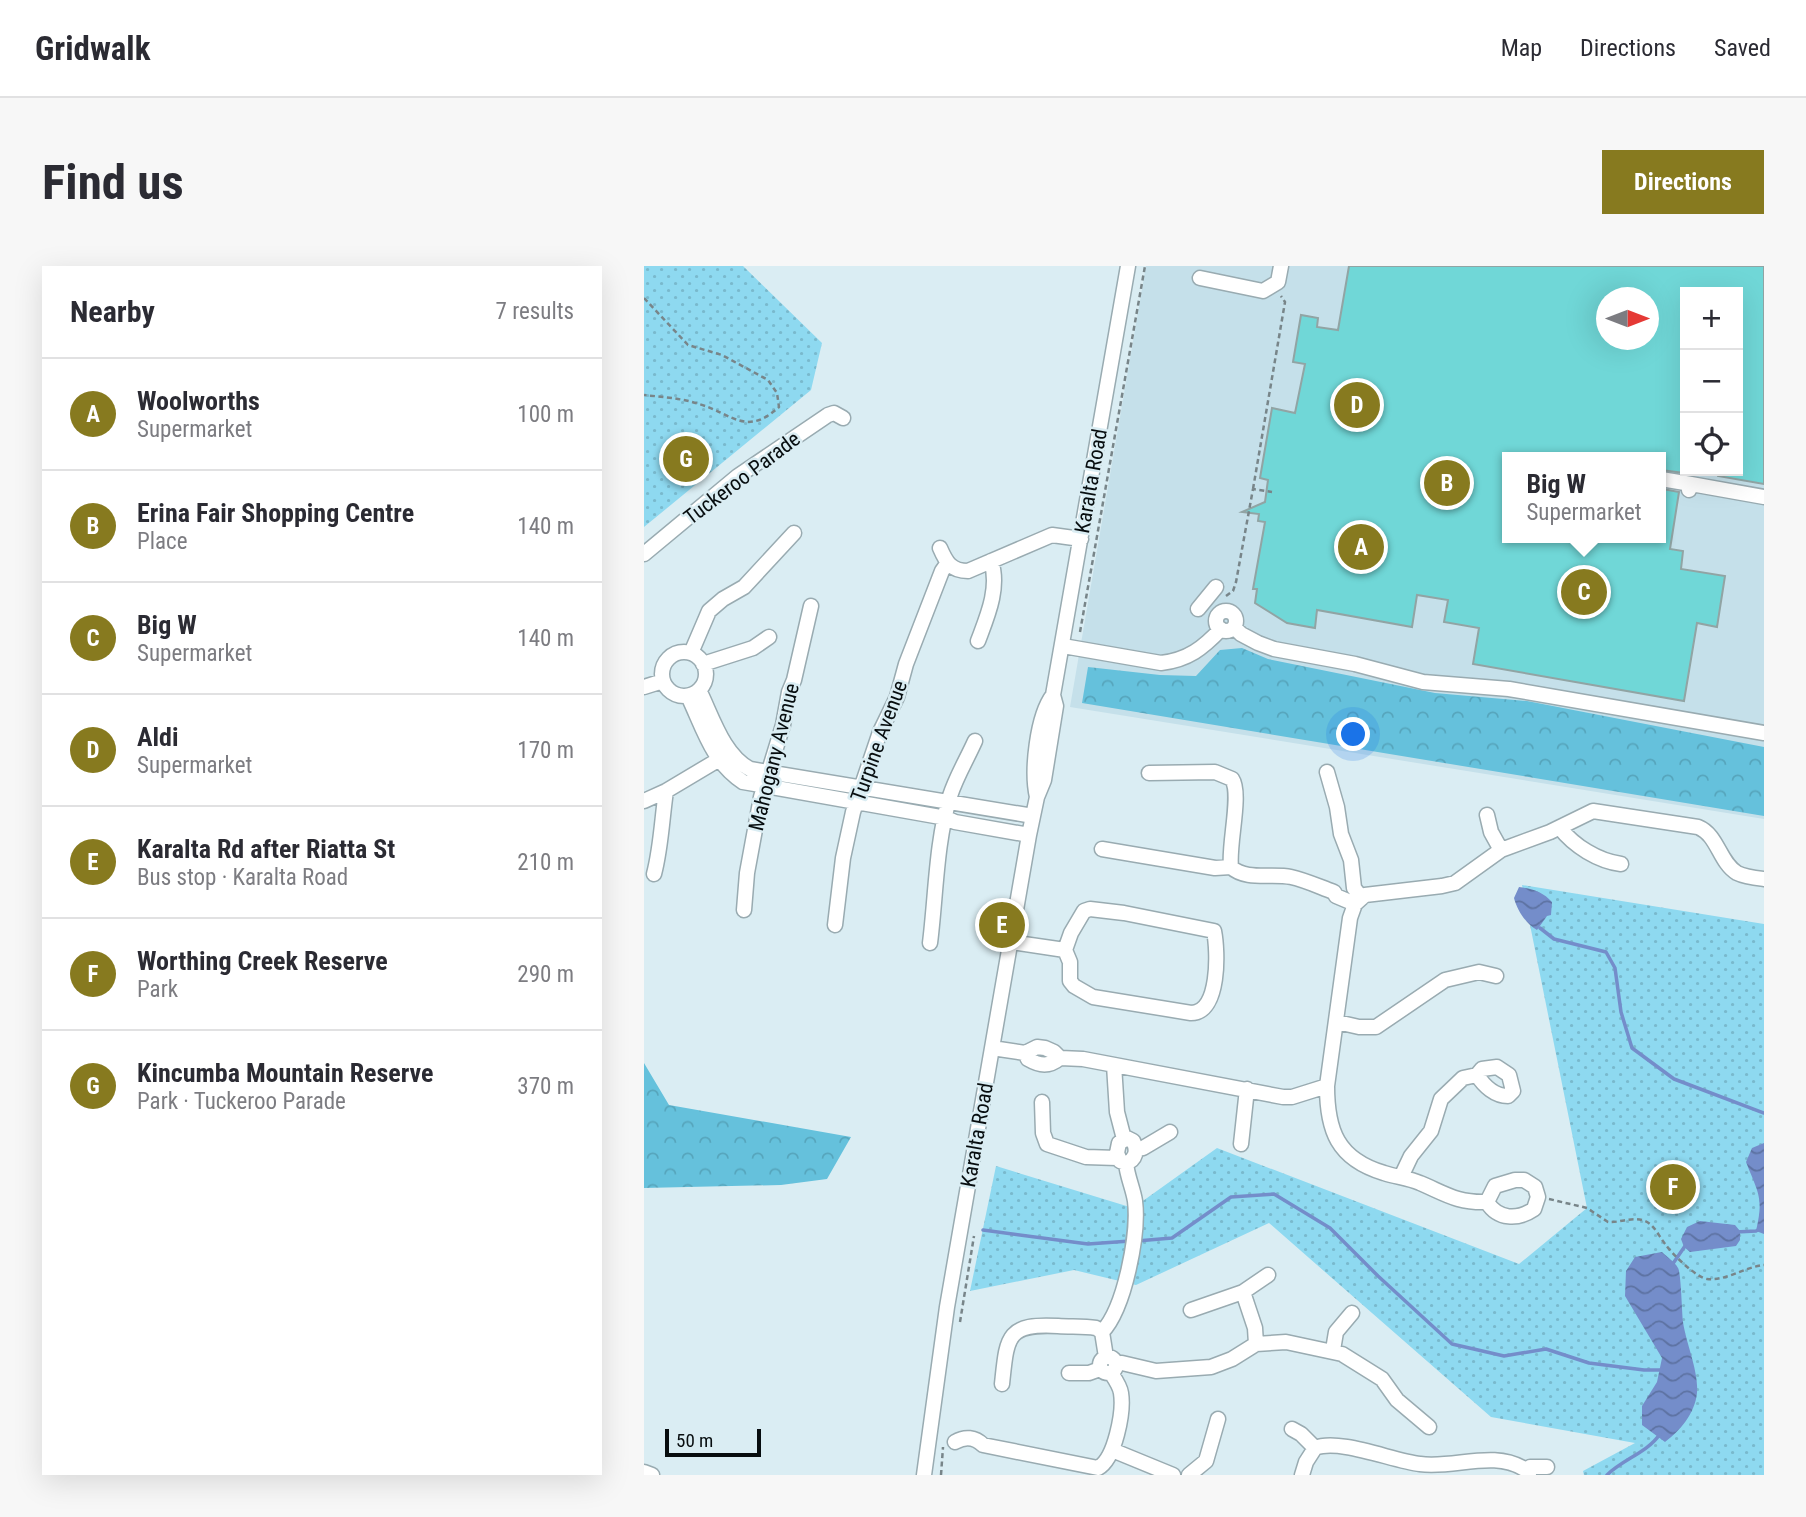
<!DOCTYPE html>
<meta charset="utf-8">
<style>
:root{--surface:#fff;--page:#f7f7f7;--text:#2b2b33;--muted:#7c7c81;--line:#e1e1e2;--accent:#877a1f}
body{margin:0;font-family:"Roboto Condensed",sans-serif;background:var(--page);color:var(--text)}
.controls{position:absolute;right:21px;top:21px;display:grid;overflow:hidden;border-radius:0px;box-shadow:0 7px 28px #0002}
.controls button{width:63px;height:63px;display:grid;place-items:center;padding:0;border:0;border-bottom:2px solid var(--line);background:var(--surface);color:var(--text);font:35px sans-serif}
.compass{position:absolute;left:952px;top:21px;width:63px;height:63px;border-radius:50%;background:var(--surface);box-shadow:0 7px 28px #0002;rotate:90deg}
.scale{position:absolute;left:21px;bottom:18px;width:96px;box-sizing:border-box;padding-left:7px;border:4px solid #070d0f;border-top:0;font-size:19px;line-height:24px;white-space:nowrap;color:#070d0f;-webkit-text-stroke:5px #daedf3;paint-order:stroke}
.you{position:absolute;left:710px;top:469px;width:24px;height:24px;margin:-18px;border:5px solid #fff;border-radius:50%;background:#1a73e8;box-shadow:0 0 0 10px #1a73e833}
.badge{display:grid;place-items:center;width:46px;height:46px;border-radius:50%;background:var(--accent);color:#fff;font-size:23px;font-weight:700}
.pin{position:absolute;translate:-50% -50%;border:4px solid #fff;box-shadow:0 2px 7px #0006}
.popup{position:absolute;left:858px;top:186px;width:164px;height:91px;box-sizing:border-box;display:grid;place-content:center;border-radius:0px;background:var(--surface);filter:drop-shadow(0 2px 5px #0005);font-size:23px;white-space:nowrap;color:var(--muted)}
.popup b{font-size:26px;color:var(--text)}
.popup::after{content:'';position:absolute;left:50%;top:100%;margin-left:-14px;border:14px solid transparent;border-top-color:var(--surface)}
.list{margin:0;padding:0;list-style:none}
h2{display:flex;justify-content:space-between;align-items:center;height:91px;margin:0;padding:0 28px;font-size:30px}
h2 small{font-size:23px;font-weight:400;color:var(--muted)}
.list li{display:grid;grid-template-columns:46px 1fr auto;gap:21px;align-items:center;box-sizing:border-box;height:112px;padding:0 28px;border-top:2px solid var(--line)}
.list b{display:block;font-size:26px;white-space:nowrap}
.list p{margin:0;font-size:23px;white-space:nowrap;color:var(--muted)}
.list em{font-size:23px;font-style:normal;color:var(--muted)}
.icon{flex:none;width:38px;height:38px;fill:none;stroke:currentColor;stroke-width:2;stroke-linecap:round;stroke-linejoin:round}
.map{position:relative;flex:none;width:1120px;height:1209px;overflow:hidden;border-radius:0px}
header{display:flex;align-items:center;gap:42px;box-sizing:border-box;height:98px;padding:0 35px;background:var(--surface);border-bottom:2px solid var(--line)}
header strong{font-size:33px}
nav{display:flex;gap:38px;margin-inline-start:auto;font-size:24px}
.intro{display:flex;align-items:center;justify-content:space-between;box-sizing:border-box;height:168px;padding:0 42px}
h1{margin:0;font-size:49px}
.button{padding:18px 32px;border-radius:0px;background:var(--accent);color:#fff;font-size:24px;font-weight:700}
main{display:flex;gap:42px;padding:0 42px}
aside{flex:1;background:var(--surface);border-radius:0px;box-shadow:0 7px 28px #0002}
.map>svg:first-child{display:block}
.built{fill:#c5e0ea;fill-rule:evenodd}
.forest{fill:url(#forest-crowns)}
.park{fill:url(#park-dots)}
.water{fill:url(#water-waves)}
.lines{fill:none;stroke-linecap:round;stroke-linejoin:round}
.stream{stroke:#748dca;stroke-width:3.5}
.building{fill:#70d7d7;stroke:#91a4a4;stroke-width:2;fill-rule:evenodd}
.minor-casing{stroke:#99abb1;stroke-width:17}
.path{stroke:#788589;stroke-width:2.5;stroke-dasharray:5 3.5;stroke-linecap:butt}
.minor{stroke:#fff;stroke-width:14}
.labels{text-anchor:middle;stroke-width:5;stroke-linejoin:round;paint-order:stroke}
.street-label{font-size:21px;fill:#070d0f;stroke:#daedf3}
</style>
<header>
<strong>Gridwalk</strong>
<nav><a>Map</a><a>Directions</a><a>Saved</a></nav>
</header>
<div class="intro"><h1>Find us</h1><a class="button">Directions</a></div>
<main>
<aside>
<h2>Nearby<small>7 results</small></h2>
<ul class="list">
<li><span class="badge">A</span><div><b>Woolworths</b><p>Supermarket</p></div><em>100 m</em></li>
<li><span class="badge">B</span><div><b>Erina Fair Shopping Centre</b><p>Place</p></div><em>140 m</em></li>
<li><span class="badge">C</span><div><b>Big W</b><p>Supermarket</p></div><em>140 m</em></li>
<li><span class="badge">D</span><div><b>Aldi</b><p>Supermarket</p></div><em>170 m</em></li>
<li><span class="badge">E</span><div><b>Karalta Rd after Riatta St</b><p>Bus stop · Karalta Road</p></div><em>210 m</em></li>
<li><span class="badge">F</span><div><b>Worthing Creek Reserve</b><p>Park</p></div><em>290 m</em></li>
<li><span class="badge">G</span><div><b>Kincumba Mountain Reserve</b><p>Park · Tuckeroo Parade</p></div><em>370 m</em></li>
</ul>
</aside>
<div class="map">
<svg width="1120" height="1209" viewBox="0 0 1120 1209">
<defs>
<pattern id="forest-crowns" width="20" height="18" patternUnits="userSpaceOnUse" patternTransform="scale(1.75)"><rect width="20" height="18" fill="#65c1dc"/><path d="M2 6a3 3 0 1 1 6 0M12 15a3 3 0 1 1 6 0" fill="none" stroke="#56a5bc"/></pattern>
<pattern id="park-dots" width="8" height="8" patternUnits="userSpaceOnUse" patternTransform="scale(1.75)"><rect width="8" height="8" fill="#8ed9f0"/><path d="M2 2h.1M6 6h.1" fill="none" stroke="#79b9cd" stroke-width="1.8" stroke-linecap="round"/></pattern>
<pattern id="water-waves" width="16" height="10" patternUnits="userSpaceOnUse" patternTransform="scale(1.75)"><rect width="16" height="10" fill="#748dca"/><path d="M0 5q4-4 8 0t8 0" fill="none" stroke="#5d72a2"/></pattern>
</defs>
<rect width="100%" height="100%" fill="#daedf3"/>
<path class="built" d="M502 0H1120V553L426 441ZM1041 26H1094V205H1041ZM962 32H1004V74H962ZM863 191H1017V272H863Z"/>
<path class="forest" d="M598 382 624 393 791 427 883 435 1120 481V550L438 437 444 401 516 409 552 410 576 384Z
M0 797 25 839 207 871 183 913 137 919 0 922Z"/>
<path class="park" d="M0 0H99L178 77 167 124 0 261Z
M878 619 1120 658V1209H940L939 1205 991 1177 847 1151 625 957 492 1019 430 1004 326 1025 352 900 489 942 573 882 875 998 943 942Z"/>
<path class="water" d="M875 621C889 623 899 626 908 636L907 649 903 650 893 664C882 658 873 644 870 632Z
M1120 877V968L1112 965C1120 931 1114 927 1102 896L1108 882Z
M1056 955 1091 959 1096 965V974L1092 980 1046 986 1040 981 1037 973 1043 961Z
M1018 986C1023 991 1031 996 1034 1002 1037 1006 1038 1047 1039 1056 1042 1077 1055 1106 1053 1127 1051 1147 1036 1165 1021 1176L998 1159V1140L1013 1116 1018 1092 981 1030 982 1005 991 991Z"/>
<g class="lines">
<path class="stream" d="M896 662 910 673 962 686 971 702 977 746 988 782 1030 813 1120 847
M339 964 444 978 486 975
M1092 966 1112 965 1120 961
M493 975 528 972 587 931 630 928 686 962 734 1010 808 1078 860 1090 902 1083 945 1097 1000 1104H1018
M1028 999 1041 980
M963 1209C979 1193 1003 1187 1016 1168"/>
</g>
<path class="building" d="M705 0H1120V218L1074 210V205H1094V26H1041L1040 207 1017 204V191H863V272H1017L1019 223 1035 226 1026 283 1039 285 1037 303 1081 310 1073 361 1053 357 1040 435 829 398 835 362 800 356 804 334 773 329 768 361 673 344 671 362 643 357 611 337 613 323H609L621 256 614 255 615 248 598 246 621 236 624 214 616 212 628 142 651 147 661 98 649 96 657 49 674 52 673 61 694 64ZM962 32H1004V74H962Z"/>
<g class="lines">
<defs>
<path id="minor" d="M556 12 619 25 634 16 637 0
M1017 213 1047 218
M1045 224 1047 218 1120 231
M296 282C302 296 307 305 324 305L408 269 437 273
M0 288 94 210 184 149 190 147 199 152
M554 343 572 321
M572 355a10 10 0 1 1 20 0a10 10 0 1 1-20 0Z
M590 361 597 368 614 377 630 383 711 398 779 416 865 423 1120 467
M334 375C343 351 356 322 347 295
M419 380 517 397C544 394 559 382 577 363
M18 408a22 22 0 1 1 44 0a22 22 0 1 1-44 0Z
M47 387 65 345 79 333 100 321 150 267
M59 398 109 382 125 371
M0 421 19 415
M55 424C68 450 79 489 106 503L389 550
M44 430C59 461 68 496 99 516L302 552 311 556 385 569
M683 506 693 541 697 568 707 594 710 622 717 631
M505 507 571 506 588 513C598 528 584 579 587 601 602 615 628 607 647 611 661 614 676 621 690 626L692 630 711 638
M393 531C387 505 393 450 409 429
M0 535 22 525 74 494
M843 549 847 566 857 584
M916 562C930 580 954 595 977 598
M458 583 571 602 587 601
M10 608C17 582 18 552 22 525
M446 643 480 647 570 665C574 685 576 747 547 747L449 731 430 720 426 715V696L421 684 427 667 440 645Z
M100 644 103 607 117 531 139 459 145 426 150 414 167 340
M191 659 199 592 209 546 236 466 253 431 262 398 298 305 303 298
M367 676 421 684
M286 677C292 629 292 577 306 530 312 511 323 493 331 475
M693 756 715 761H732L801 714 835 706 852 710
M348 782 381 787 393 781 401 782 410 786 416 792
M381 787 384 793C396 800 405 801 416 792L439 793 639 831H648L683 820
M470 799 473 846 480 873
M398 836 399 867 403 878 442 891 473 892
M597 878 603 823
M492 883 499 882 526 866
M757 911 767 890 787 865 797 833 819 812 833 809 838 803 853 801 865 809 869 825 864 830C851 830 840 820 833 809
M871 914H880L891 921 894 931 890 943C874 954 854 954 843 936L851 920Z
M843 936C813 937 802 928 776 917 765 912 752 911 740 907 693 893 683 864 683 820L706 652 711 638 721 629 798 620 811 617 857 584 906 566 949 545 1054 561C1074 569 1075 596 1093 607 1101 611 1111 612 1120 613
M599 1026 611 1062 612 1078 642 1076 698 1088 738 1113 753 1134 785 1161
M547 1044 599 1026 624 1009
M458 1066C481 1042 495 967 491 935 489 922 483 910 482 897L476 895 473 887 475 877 483 872 489 875C494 884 492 894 482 897
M689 1084 692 1066 708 1047
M456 1099a8 8 0 1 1 16 0a8 8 0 1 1-16 0Z
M472 1098 478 1097 512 1105 567 1101 588 1093 612 1078
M425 1107H445L456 1103
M358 1118C363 1071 362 1057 414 1060 426 1061 439 1060 452 1062L458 1066 462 1091
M648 1163 657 1168 671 1182
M311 1176C321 1170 331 1171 339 1179L454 1202C471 1193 480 1146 477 1127 476 1120 471 1113 467 1107
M468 1184 529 1209
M882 1204 886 1201H903
M0 1206 8 1209
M280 1209 303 1041 385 569 393 531 400 514 412 440 409 429 484 0
M545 1209 562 1195 574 1153
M658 1209 662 1196 671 1182C695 1172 749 1195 776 1198 811 1203 850 1183 882 1204L885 1209"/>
</defs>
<use href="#minor" class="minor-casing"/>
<path class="path" d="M0 32 44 79 78 89 124 114 133 127 135 141C102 171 89 148 55 138 37 132 18 131 0 129
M609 223 641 36 637 30
M582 330 589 325 592 316 609 223 628 226
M436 366 501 0
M905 933 943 942 964 956C976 957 989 950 1001 955 1011 959 1015 971 1022 979 1028 988 1053 1012 1063 1013 1083 1015 1100 1001 1120 999
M316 1056 330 970
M297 1209 299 1181"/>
<use href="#minor" class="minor"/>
</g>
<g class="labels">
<g class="street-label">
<text transform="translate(98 212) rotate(-37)" y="7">Tuckeroo Parade</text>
<text transform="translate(447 215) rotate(-80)" y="7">Karalta Road</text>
<text transform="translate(235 475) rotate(-70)" y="7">Turpine Avenue</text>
<text transform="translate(130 491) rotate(-76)" y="7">Mahogany Avenue</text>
<text transform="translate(333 869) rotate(-80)" y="7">Karalta Road</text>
</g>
</g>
</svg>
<div class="controls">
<button>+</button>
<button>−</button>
<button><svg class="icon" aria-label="locate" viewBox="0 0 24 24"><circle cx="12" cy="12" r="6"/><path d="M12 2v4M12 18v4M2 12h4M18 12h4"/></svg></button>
</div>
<svg class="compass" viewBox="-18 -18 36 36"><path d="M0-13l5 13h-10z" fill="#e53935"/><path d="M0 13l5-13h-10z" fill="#7c7c81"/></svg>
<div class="scale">50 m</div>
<div class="you"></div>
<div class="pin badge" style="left:717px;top:281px">A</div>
<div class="pin badge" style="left:803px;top:217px">B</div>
<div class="pin badge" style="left:940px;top:326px">C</div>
<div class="popup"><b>Big W</b>Supermarket</div>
<div class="pin badge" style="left:713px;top:139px">D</div>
<div class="pin badge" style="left:358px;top:659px">E</div>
<div class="pin badge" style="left:1029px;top:921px">F</div>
<div class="pin badge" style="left:42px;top:193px">G</div>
</div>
</main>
